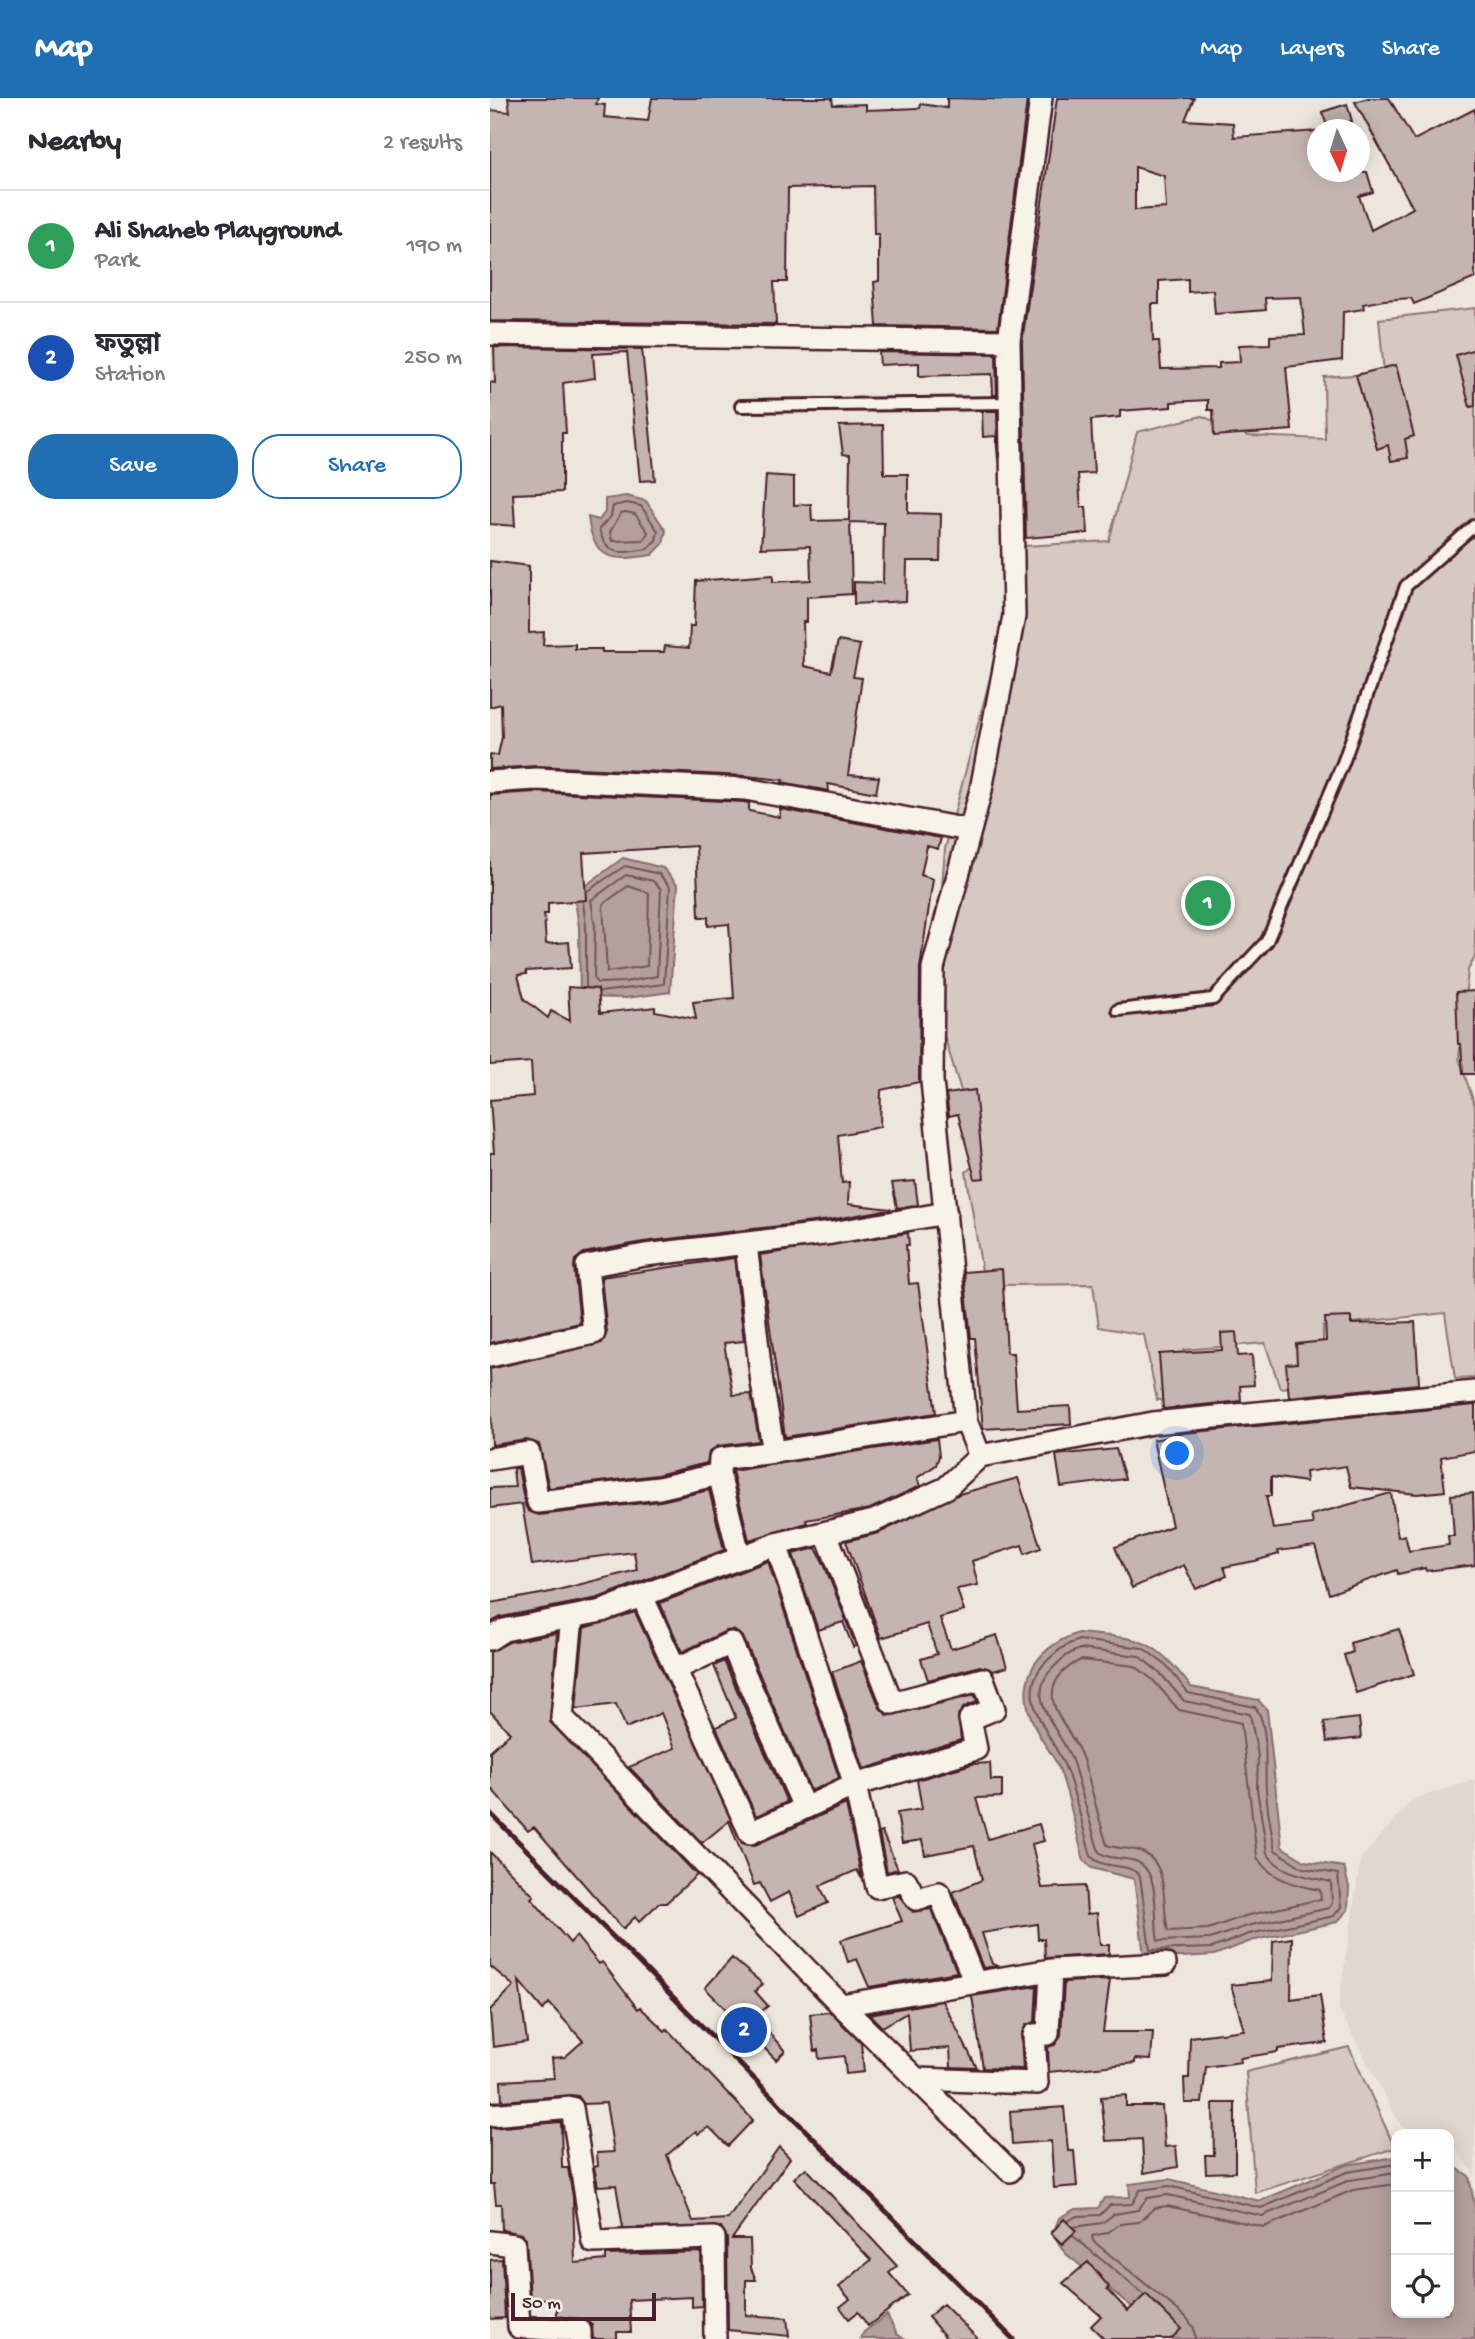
<!DOCTYPE html>
<meta charset="utf-8">
<style>
:root{--surface:#fff;--page:#f7f7f7;--text:#2b2b33;--muted:#7c7c81;--line:#e1e1e2;--accent:#1f6fb2}
body{margin:0;font-family:"Gochi Hand","Noto Sans Bengali",sans-serif;background:var(--page);color:var(--text)}
.controls{position:absolute;right:21px;bottom:21px;display:grid;overflow:hidden;border-radius:14px;box-shadow:0 4px 18px #0003}
.controls button{width:63px;height:63px;display:grid;place-items:center;padding:0;border:0;border-bottom:2px solid var(--line);background:var(--surface);color:var(--text);font:35px sans-serif}
.compass{position:absolute;left:817px;top:21px;width:63px;height:63px;border-radius:50%;background:var(--surface);box-shadow:0 4px 18px #0003;rotate:176deg}
.scale{position:absolute;left:21px;bottom:18px;width:145px;box-sizing:border-box;padding-left:7px;border:4px solid #4a1f2b;border-top:0;font-size:19px;line-height:24px;white-space:nowrap;color:#4a1f2b;-webkit-text-stroke:5px #f7f3e8;paint-order:stroke}
.you{position:absolute;left:688px;top:1356px;width:24px;height:24px;margin:-18px;border:5px solid #fff;border-radius:50%;background:#1a73e8;box-shadow:0 0 0 10px #1a73e833}
.badge{display:grid;place-items:center;width:46px;height:46px;border-radius:50%;background:var(--accent);color:#fff;font-size:23px;font-weight:700}
.pin{position:absolute;translate:-50% -50%;border:4px solid #fff;box-shadow:0 2px 7px #0006}
.list{margin:0;padding:0;list-style:none}
h2{display:flex;justify-content:space-between;align-items:center;height:91px;margin:0;padding:0 28px;font-size:30px}
h2 small{font-size:23px;font-weight:400;color:var(--muted)}
.list li{display:grid;grid-template-columns:46px 1fr auto;gap:21px;align-items:center;box-sizing:border-box;height:112px;padding:0 28px;border-top:2px solid var(--line)}
.list b{display:block;font-size:26px;white-space:nowrap}
.list p{margin:0;font-size:23px;white-space:nowrap;color:var(--muted)}
.list em{font-size:23px;font-style:normal;color:var(--muted)}
.actions{display:flex;gap:14px;padding:21px 28px}
.actions a{flex:1;padding:16px 0;border:2px solid var(--accent);border-radius:28px;text-align:center;font-size:24px;color:var(--accent)}
.actions .main{background:var(--accent);color:#fff}
.icon{flex:none;width:38px;height:38px;fill:none;stroke:currentColor;stroke-width:2;stroke-linecap:round;stroke-linejoin:round}
.map{position:relative;flex:none;width:985px;height:2241px;overflow:hidden}
header{display:flex;align-items:center;gap:42px;box-sizing:border-box;height:98px;padding:0 35px;background:var(--accent);color:#fff}
header strong{font-size:33px}
nav{display:flex;gap:38px;margin-inline-start:auto;font-size:24px}
main{display:flex}
aside{flex:1;background:var(--surface)}
.map>svg:first-child{display:block}
.built{fill:#e0d7d0}
.green{fill:#d5c9c2;stroke:#907476;stroke-width:2}
.water{fill:#b39f9d;stroke:#896c6f;stroke-width:2}
.lines{fill:none;stroke-linecap:round;stroke-linejoin:round}
.shore{stroke:#745259;stroke-width:2}
.building{fill:#c4b5b0;stroke:#4a1f2b;stroke-width:2;fill-rule:evenodd}
.lane-casing{stroke:#4a1f2b;stroke-width:16}
.street-casing{stroke:#4a1f2b;stroke-width:26}
.lane{stroke:#f7f3e8;stroke-width:10}
.street{stroke:#f7f3e8;stroke-width:21}
.rail{stroke:#4a1f2b;stroke-width:5}
</style>
<header>
<strong>Map</strong>
<nav><a>Map</a><a>Layers</a><a>Share</a></nav>
</header>
<main>
<aside>
<h2>Nearby<small>2 results</small></h2>
<ul class="list">
<li><span class="badge" style="background:#2e9e5b">1</span><div><b>Ali Shaheb Playground</b><p>Park</p></div><em>190 m</em></li>
<li><span class="badge" style="background:#1a4fb4">2</span><div><b>ফতুল্লা</b><p>Station</p></div><em>250 m</em></li>
</ul>
<div class="actions"><a class="main">Save</a><a>Share</a></div>
</aside>
<div class="map">
<svg width="985" height="2241" viewBox="0 0 985 2241">
<rect width="100%" height="100%" fill="#ece6dd"/>
<filter id="ink" filterUnits="userSpaceOnUse"><feTurbulence type="fractalNoise" baseFrequency=".0143" numOctaves="2"/><feDisplacementMap in="SourceGraphic" scale="14" xChannelSelector="R" yChannelSelector="G"/><feConvolveMatrix kernelMatrix="1 2 1 2 8 2 1 2 1" color-interpolation-filters="sRGB"/></filter>
<g filter="url(#ink)">
<path class="built" d="M985 1682V2077L967 2052 959 2048V2036H931L911 2028 848 1910 871 1760 923 1701Z"/>
<path class="green" d="M985 210V859L978 872 969 960 985 1008V1280L965 1281 955 1215 833 1228V1286L790 1290 775 1245 694 1252 699 1301 667 1302 654 1237 609 1229 603 1186 513 1187 512 1171 492 1173 476 1074 492 1061 443 902 455 751 535 448 619 443 647 334 712 318 758 338 835 341 834 279 894 275 889 221Z
M859 1949 905 2050 765 2095 756 1974Z"/>
<path class="water" d="M136 398 156 403 176 433 173 446 162 457C124 463 103 464 98 419L109 422 115 414V401Z
M133 760 173 770 188 787 180 894 136 900 90 899 89 829 84 796Z
M588 1535C650 1541 661 1537 701 1589L768 1602 777 1612 792 1749 815 1763 854 1769 859 1789 858 1812 847 1824 761 1843 724 1857 676 1860 654 1857 644 1781 602 1770 594 1762C585 1732 580 1697 568 1668 562 1655 552 1644 546 1631 523 1586 543 1551 588 1535Z
M906 2059V2215H959V2065L979 2078 985 2110V2241H682L575 2155 563 2136 569 2120 585 2111 608 2110 614 2100 640 2099 639 2086 679 2081 770 2103 856 2067Z
M397 2217 407 2236 414 2241H370L374 2234Z"/>
<g class="lines">
<path class="shore" d="M137 405 151 408 168 433 166 442 157 451C131 455 117 460 109 431L121 418 123 408Z
M136 414 145 416 158 434 154 442 122 443 120 434 131 415Z
M136 777 163 783 171 791 167 878 135 884 107 885 104 881 105 828 101 802Z
M138 788 159 795 157 868 117 874 113 806Z
M97 793 135 768 169 776 180 789 174 886 110 894
M93 804 96 829V888
M589 1542 653 1550 677 1568 698 1595 765 1609C780 1627 774 1668 776 1691 777 1711 781 1732 785 1752L813 1770 848 1776 851 1809 844 1818 759 1836 722 1850 660 1852 650 1778C638 1763 614 1773 601 1758 593 1732 584 1687 573 1664 558 1632 522 1595 558 1562 569 1552 574 1547 589 1542Z
M590 1551 649 1558 670 1575 694 1603 760 1616 768 1658 767 1691 777 1755C791 1777 819 1778 841 1784L842 1805 839 1810 757 1828 720 1841 668 1843C663 1822 672 1772 645 1763 633 1759 619 1762 609 1754 600 1725 592 1695 583 1665 574 1635 530 1600 564 1569 573 1560 578 1555 590 1551Z
M591 1562 645 1568 663 1582 689 1612 751 1625 767 1759C779 1781 808 1788 830 1792L831 1801 755 1818 718 1831 678 1833C671 1807 681 1765 650 1753 639 1750 628 1751 617 1747 608 1719 602 1690 593 1662 584 1632 544 1604 573 1574 580 1568 583 1565 591 1562Z
M578 2123 587 2118 610 2117 620 2107 642 2106 650 2092 679 2088 771 2110 857 2074 906 2066
M584 2129 612 2125 624 2116 648 2112 657 2100 678 2097 772 2118 860 2082 906 2075
M583 2138 653 2196
M705 2241 704 2230 696 2219 603 2143 602 2138 617 2135 630 2126 649 2124 664 2110 677 2108 774 2129 863 2092 906 2086"/>
</g>
<path class="building" d="M18 0H108L106 6 115 7 114 19 158 23 162 0H342L343 7 376 6V12L430 10 431 6 457 10V0L537 2 508 230 387 228 384 184 389 183V136H384L383 88 298 90 297 184H284L286 226 0 223V12L20 14Z
M567 0H704L695 22 743 25 744 39 828 33V74H877L883 94 869 98 881 132 923 110 865 4 878 0H899L924 42 985 11V180L924 206 921 200 894 202 873 206 874 211 853 214 852 262 796 269 802 332 724 338 723 312H718V302L681 304V309L630 313V319L601 322 604 375 588 376 591 409H596L598 435 536 440 532 244ZM645 69 674 78 676 110 645 112ZM698 181V194L723 192 725 216 776 212 775 200 811 199 815 237 780 238V246L749 247 750 264 729 265V270L671 271 669 243H663L662 206H669V183Z
M857 6 862 23 838 30 832 14Z
M4 249 152 251 165 382 150 383 137 254 103 256 105 280 73 285 76 335H72V394L23 396 25 428 0 426V284L5 285Z
M985 251V308L980 309 966 257Z
M389 254 506 256 507 297H503L502 276 429 278V265L390 267Z
M906 267 924 338 915 341 918 360 901 363 898 347 887 351 866 277Z
M492 313H507L508 362 506 338 493 339Z
M393 327 394 376H418V415L451 416 450 463H417L416 503 364 506V484L393 485 394 425 360 424 362 496 317 499V524H313L314 568 341 574 348 543 370 547 363 579 372 580 358 677 389 679 386 695 338 686 339 693 292 684 293 682 256 678 47 668 0 671V657H8L12 639 11 606 0 609V463L39 468V535L54 534 53 547 85 546V551H112V554H174L175 548 199 550 200 528H204L206 483 283 477V484L321 482 320 448 271 450 276 377 304 379V407L321 406 322 423 359 422 360 357 353 356 349 328Z
M46 694 254 704 259 705V713L290 719V711L451 740 448 751 437 748 431 777 443 781 430 870 429 984 391 992 390 1029 348 1037 352 1085 359 1084 358 1106 401 1111 340 1122 153 1144 94 1155 85 1162 84 1169 90 1225 0 1245V1055H4L0 1002 43 998 41 964 0 967V697ZM206 748 209 819H218V828L239 826 244 900 203 904 206 921 165 913V909L110 915 108 891 78 889 80 923 61 913 58 920 34 901 28 877 36 876V873L81 870 79 844 56 846 54 816H58V805L96 802 93 755Z
M985 893V976H973L971 946H968L966 894Z
M485 992 494 1080 485 1081 468 1016 459 1018 456 996Z
M425 1083 428 1107 407 1110 402 1085Z
M418 1135 419 1147H416L419 1186 428 1185 446 1315 295 1339 270 1157Z
M244 1160 254 1243 234 1245 243 1297 261 1296 269 1343 228 1348 219 1354 217 1365 167 1377 59 1390 49 1346 37 1342 2 1347 0 1271 112 1245 117 1234 111 1179Z
M512 1171 517 1255H523L527 1311 580 1308 581 1326 493 1331 485 1240H481L474 1174Z
M861 1219V1226L925 1224 929 1286 799 1299 796 1266 807 1265 806 1246 836 1243 835 1220Z
M746 1234 748 1258 762 1257 764 1287 750 1288 751 1303 673 1311 669 1256 732 1252 731 1235Z
M985 1307V1353L951 1359 955 1393 927 1396 861 1389 856 1368 815 1374 816 1384 781 1379V1398H776L783 1431 823 1426 821 1417 901 1395 908 1439 915 1437 919 1453 959 1447 958 1438H964L961 1397 983 1395 985 1467 936 1473 935 1470 908 1476 907 1472 839 1496 825 1448 788 1453 789 1456 765 1463 734 1469 737 1478 706 1491 694 1467 642 1490 625 1449 682 1428 663 1342 694 1335Z
M447 1341 449 1358 446 1367 427 1380 430 1388 380 1411 316 1422 317 1425 259 1442 242 1373Z
M626 1351 635 1381 571 1389 566 1357Z
M28 1370 35 1407 38 1413 49 1417 171 1403 219 1392 234 1452 108 1500 11 1519 0 1525V1505L56 1495 147 1472 144 1454 42 1467 32 1406 0 1410V1390L25 1389 23 1371Z
M528 1380 551 1450 535 1456 532 1447 482 1463 488 1487 467 1491 474 1513 450 1520 461 1551 507 1537 517 1569 503 1573 490 1568 438 1582 431 1561 447 1556 437 1526 391 1540 356 1443 389 1435 469 1396Z
M326 1450 334 1466 366 1548 363 1549 353 1524 328 1532 303 1456Z
M278 1463 349 1680 321 1693 253 1539 243 1532 236 1533 192 1554 170 1505Z
M145 1514 252 1745 265 1747 356 1706 372 1781 367 1772 330 1788 338 1805 309 1818 299 1794 280 1804 270 1785 264 1787 239 1723 212 1745 139 1669 185 1650 171 1615 136 1630 126 1606 86 1611 94 1530Z
M909 1531 924 1576 866 1595 854 1557 863 1554 860 1545Z
M67 1535 60 1624 207 1777 176 1805H169L149 1824 145 1819 133 1831 44 1729 38 1733 0 1689V1653L20 1635 0 1613V1554L19 1544Z
M234 1563 297 1704 266 1718 226 1629 246 1620 224 1568Z
M371 1563 390 1610 398 1618 485 1597 487 1604 474 1609 468 1617 471 1642 374 1671 342 1574Z
M869 1620 871 1640 837 1644 834 1624Z
M500 1665 501 1682H512V1699L486 1700 498 1741 549 1726 554 1743 542 1746 552 1790 595 1788 597 1816 607 1815 610 1847H619V1856L555 1860 554 1841H548L547 1826 492 1835 502 1866 507 1868 493 1870 463 1794 492 1782 484 1748 435 1757 432 1742 412 1745 407 1715 432 1711 427 1682 482 1666Z
M392 1734 408 1771 397 1774 389 1735Z
M0 1754 44 1798 41 1800 80 1845 86 1838 109 1866 112 1864 148 1911 150 1909 175 1933 177 1931 263 2022 238 2048 219 2029 208 2036 206 2033 177 2057 203 2123 238 2121 289 2049 300 2060 242 2141H260L261 2170 266 2182H256V2217L297 2220 299 2238 238 2232 237 2140 231 2129 133 2130 126 2087 108 2088 104 2069 108 2068 107 2055 124 2054 116 2005 94 2006 88 1998 81 1997 0 2004 12 2003 11 1983 64 1980 62 1960 75 1959 93 1943 59 1905 53 1912 29 1883 37 1944 3 1949 0 1912 24 1888 0 1868Z
M409 1798 423 1814 441 1811 467 1874 379 1889 367 1861 358 1864 351 1842 412 1823 402 1799Z
M802 1840 801 1901 830 1897 837 1945 788 1951V1954L750 1960 751 1964 716 1969 712 2005H695L694 1980H699L700 1939 754 1932 741 1887 782 1883 783 1843Z
M242 1860 273 1886 265 1893 278 1908 265 1919 295 1953 286 1962 215 1890Z
M620 1882 613 1934H663L661 1962 645 1961V1965L559 1974 558 1949 565 1947 571 1937 574 1884Z
M547 1888 545 1924 536 1927 531 1937 533 1971 493 1970 482 1898Z
M452 1903 459 1916 487 1970 461 1969 460 1950 420 1953 417 1915 392 1929 379 1916Z
M340 1914 371 1945 374 1974 356 1976 354 1958 329 1961 328 1952 324 1953 320 1916Z
M636 1997V2008H672L675 2049 686 2048 688 2069 654 2075 652 2041 616 2043 611 1999Z
M723 2005H745V2074L716 2075 715 2057H724Z
M574 2009 578 2053H584L587 2088 564 2090 561 2043 522 2046 520 2013Z
M71 2024 72 2070H78L83 2099 85 2165 116 2162V2157L211 2154 212 2208 202 2209V2199L139 2202 141 2234H127V2241H103L102 2227 96 2222 67 2218V2202L40 2200 36 2141 31 2136 12 2132 11 2106H6L4 2086H0V2030Z
M316 2070 407 2168 399 2175 418 2197 378 2228 368 2214 359 2221 350 2209 360 2201 349 2189 381 2162 304 2080Z
M574 2121 586 2133 572 2146 561 2135Z
M12 2161 15 2220 0 2221V2162Z
M598 2164 619 2189 617 2191 638 2213 656 2196 691 2231 681 2241H614L601 2228 611 2218 573 2185Z
M453 2206 488 2241H457L438 2219Z"/>
<g class="lines">
<defs>
<path id="lane" d="M251 308 521 305
M628 912 723 901 777 843 853 665 916 488 985 427"/>
<path id="street" d="M0 236 519 243
M0 684 46 681 255 691 479 732
M256 1146 272 1285 284 1354 476 1323
M0 1258 104 1235 97 1168 155 1157 342 1135 456 1115
M490 1358 476 1323 442 983 443 870 491 692 524 518 519 243 551 0
M0 1361 39 1355 48 1404 169 1390 229 1376 230 1361 284 1354
M229 1376 250 1460
M286 1446 365 1687 387 1789 416 1783 426 1801 449 1795 485 1885
M152 1498 260 1735 365 1687 486 1651 480 1621 504 1611 493 1581 402 1605 336 1435
M82 1520 72 1619 351 1907 561 1872 675 1866
M0 1541 14 1532 112 1513 286 1446 384 1423 456 1390 490 1358 663 1325 985 1294
M186 1571 241 1545 314 1709
M351 1907 520 2073
M427 1981 547 1985 544 1937 558 1936 561 1872
M0 2017 82 2010 103 2144 224 2140 225 2241
M0 2144 24 2147 29 2229 90 2233V2241"/>
</defs>
<use href="#lane" class="lane-casing"/>
<use href="#street" class="street-casing"/>
<use href="#lane" class="lane"/>
<use href="#street" class="street"/>
<path class="rail" d="M0 1715 523 2241"/>
</g>
</g>
</svg>
<div class="controls">
<button>+</button>
<button>−</button>
<button><svg class="icon" aria-label="locate" viewBox="0 0 24 24"><circle cx="12" cy="12" r="6"/><path d="M12 2v4M12 18v4M2 12h4M18 12h4"/></svg></button>
</div>
<svg class="compass" viewBox="-18 -18 36 36"><path d="M0-13l5 13h-10z" fill="#e53935"/><path d="M0 13l5-13h-10z" fill="#7c7c81"/></svg>
<div class="scale">50 m</div>
<div class="you"></div>
<div class="pin badge" style="left:718px;top:805px;background:#2e9e5b">1</div>
<div class="pin badge" style="left:254px;top:1932px;background:#1a4fb4">2</div>
</div>
</main>
